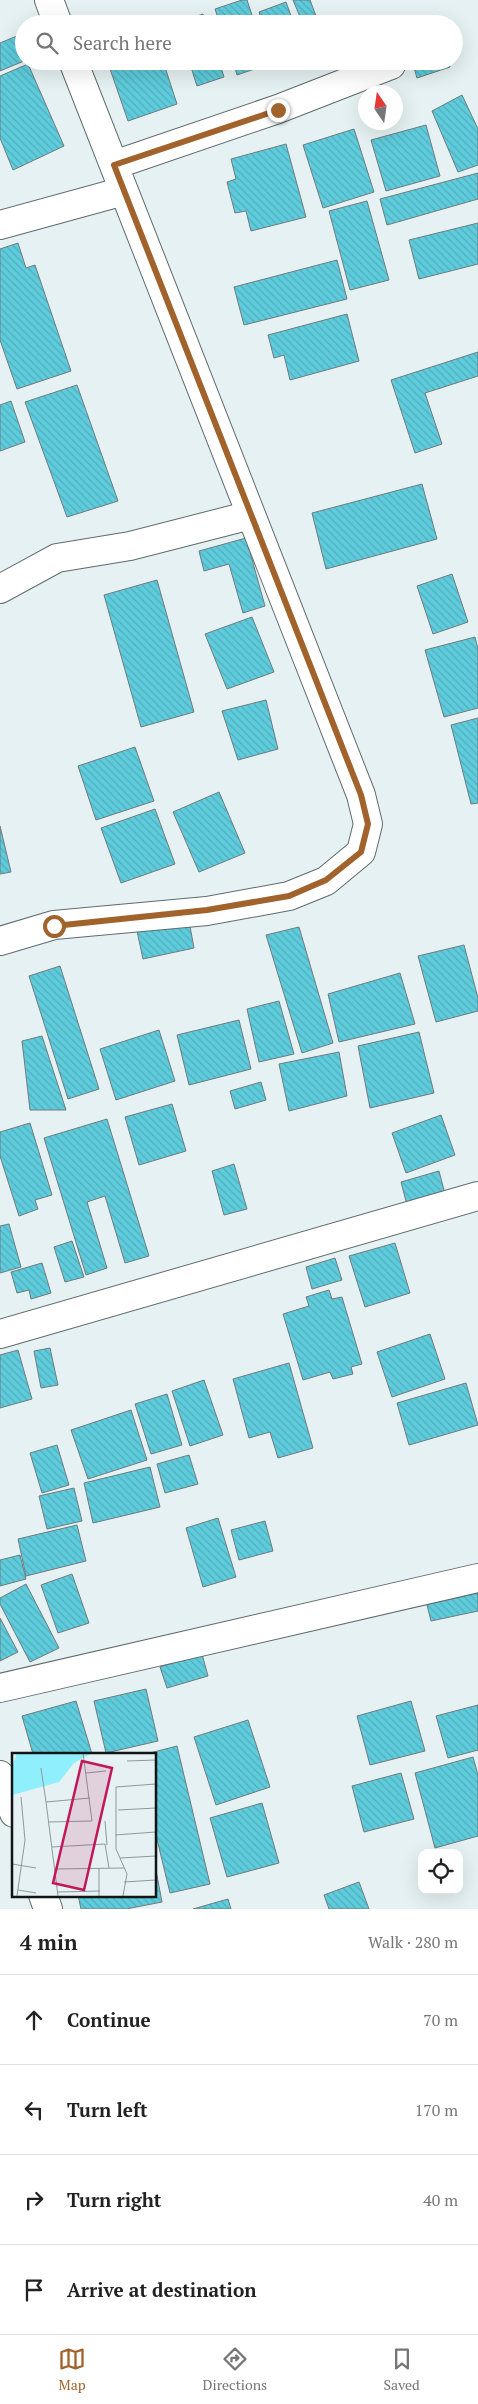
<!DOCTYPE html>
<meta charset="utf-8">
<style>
:root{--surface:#fff;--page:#f6f6f6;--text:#222;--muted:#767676;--line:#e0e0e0;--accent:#a2622b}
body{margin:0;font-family:"PT Serif",serif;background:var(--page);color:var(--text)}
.controls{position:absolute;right:15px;bottom:15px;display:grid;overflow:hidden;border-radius:10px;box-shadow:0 5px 20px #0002}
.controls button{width:45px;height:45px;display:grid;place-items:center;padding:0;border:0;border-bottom:1px solid var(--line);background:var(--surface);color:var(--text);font:25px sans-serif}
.compass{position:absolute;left:358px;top:85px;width:45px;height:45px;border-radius:50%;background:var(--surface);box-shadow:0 5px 20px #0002;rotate:347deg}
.stop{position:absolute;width:15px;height:15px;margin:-11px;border:4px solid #a2622b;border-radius:50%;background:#fff}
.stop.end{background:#a2622b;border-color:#fff;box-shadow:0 1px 5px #0008}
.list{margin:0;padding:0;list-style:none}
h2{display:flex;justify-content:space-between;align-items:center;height:65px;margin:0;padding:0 20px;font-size:21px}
h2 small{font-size:16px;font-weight:400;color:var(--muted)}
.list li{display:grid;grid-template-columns:32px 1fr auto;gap:15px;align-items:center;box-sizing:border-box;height:90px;padding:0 20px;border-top:1px solid var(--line)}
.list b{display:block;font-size:19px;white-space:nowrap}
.list em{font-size:16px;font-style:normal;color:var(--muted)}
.icon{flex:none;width:28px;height:28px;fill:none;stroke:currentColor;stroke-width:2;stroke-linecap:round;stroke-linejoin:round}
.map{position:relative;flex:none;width:478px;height:1909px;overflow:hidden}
.search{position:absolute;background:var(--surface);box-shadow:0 5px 20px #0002;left:15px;right:15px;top:15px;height:55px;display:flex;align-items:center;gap:12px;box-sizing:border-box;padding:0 18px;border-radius:28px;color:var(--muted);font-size:19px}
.sheet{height:425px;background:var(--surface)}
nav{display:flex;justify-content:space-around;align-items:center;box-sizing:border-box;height:70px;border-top:1px solid var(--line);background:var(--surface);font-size:14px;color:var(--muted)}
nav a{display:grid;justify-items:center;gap:2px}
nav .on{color:var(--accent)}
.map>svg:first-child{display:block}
.building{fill:url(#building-back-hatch);stroke:#717b7d}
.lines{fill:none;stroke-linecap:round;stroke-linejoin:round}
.minor-casing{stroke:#616b6c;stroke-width:30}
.minor{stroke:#fff;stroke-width:28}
.route{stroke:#a2622b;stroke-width:6}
.inset-road{fill:none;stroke:#90999a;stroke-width:1}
.view{fill:#c2185b;fill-opacity:0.15;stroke:#c2185b;stroke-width:2.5}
.inset-edge{fill:none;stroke:#111515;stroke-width:2.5}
</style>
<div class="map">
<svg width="478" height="1909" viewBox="0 0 478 1909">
<defs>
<pattern id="building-back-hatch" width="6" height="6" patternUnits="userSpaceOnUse" patternTransform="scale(1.25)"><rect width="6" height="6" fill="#5eccdc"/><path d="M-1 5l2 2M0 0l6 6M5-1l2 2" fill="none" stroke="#51aebc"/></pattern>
</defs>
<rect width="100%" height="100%" fill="#e5f1f2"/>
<path class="building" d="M242 0H247L255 24H220L215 9Z
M293 0H310L319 24H303Z
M286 2 294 24H263L259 12Z
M203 14 206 24H176V23Z
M24 33V61L0 71V43Z
M123 61H163L177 104 128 121 109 66Z
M189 61H219L224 77 197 86Z
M233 61H267L269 64 237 75Z
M412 61H448L450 67 417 78Z
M28 64 64 146 13 170 0 138V76Z
M462 95 478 129V165L458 172 432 111Z
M426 125 440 176 386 191 371 140Z
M354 129 374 192 323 208 303 145Z
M286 144 306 217 251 231 246 211 235 213 227 182 236 179 231 159Z
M478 173V199L387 225 380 199Z
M367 201 389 280 350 290 329 211Z
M478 223V264L419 279 409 240Z
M18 243 26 268 35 265 71 371 17 389 0 340V249Z
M337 260 347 299 244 325 234 287Z
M347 314 359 361 290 380 284 355 274 358 268 335Z
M478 352V376L425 393 442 444 415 453 391 380Z
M77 385 118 501 67 517 25 402Z
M11 401 25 442 0 451V405Z
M422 484 437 539 326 569 312 513Z
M246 538 265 606 243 613 229 564 204 571 199 551Z
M452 574 468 622 433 634 417 586Z
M157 580 194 712 141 727 104 595Z
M252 617 274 672 227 689 205 634Z
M475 637 478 649V708L444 717 425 650Z
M266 700 278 749 238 760 222 711Z
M478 718V803L471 804 451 725Z
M135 747 154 801 96 820 78 766Z
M219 792 245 853 199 872 173 812Z
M155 809 175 864 121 883 101 828Z
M0 826 11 872 0 874Z
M189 921 194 948 143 959 137 931Z
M299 927 333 1043 302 1053 266 935Z
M464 945 478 998V1011L436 1022 418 956Z
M60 966 99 1089 68 1099 29 976Z
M400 973 415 1024 339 1042 328 994Z
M279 1001 294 1054 259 1062 247 1009Z
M239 1020 251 1069 189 1085 177 1035Z
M159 1030 175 1081 116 1100 100 1049Z
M419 1032 434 1093 370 1108 358 1046Z
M42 1036 66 1110H30L22 1041Z
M339 1052 347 1096 289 1111 279 1064Z
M261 1082 266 1100 235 1109 230 1091Z
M172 1104 186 1151 139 1165 125 1117Z
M441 1115 455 1155 406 1173 392 1133Z
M107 1119 149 1256 125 1263 105 1196 87 1202 107 1268 86 1275 44 1138Z
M30 1123 52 1195 35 1200 38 1209 19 1216 0 1156V1132Z
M234 1164 247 1209 224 1215 212 1171Z
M439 1171 445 1194 407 1205 401 1182Z
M9 1224 21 1267 0 1273V1226Z
M72 1241 84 1277 65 1282 54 1247Z
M395 1243 410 1293 365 1307 349 1256Z
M335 1258 342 1280 312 1289 306 1267Z
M42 1263 51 1293 31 1299 29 1290 17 1293 11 1272Z
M329 1290 332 1299 342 1297 362 1364 351 1367 353 1374 333 1379 330 1372 303 1380 283 1314 309 1306 306 1297Z
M430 1334 445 1379 392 1397 377 1352Z
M50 1348 58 1385 41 1388 34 1351Z
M18 1350 32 1399 0 1408V1355Z
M289 1363 313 1448 278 1458 270 1432 249 1438 233 1379Z
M204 1380 223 1435 190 1446 172 1391Z
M466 1383 478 1425 409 1445 397 1403Z
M167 1394 182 1445 151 1454 135 1404Z
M131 1410 147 1460 88 1479 71 1430Z
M57 1445 69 1485 42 1493 30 1453Z
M189 1455 198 1484 165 1493 157 1464Z
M150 1467 160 1507 93 1523 84 1483Z
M74 1488 82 1521 47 1529 39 1496Z
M218 1518 236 1577 203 1587 186 1528Z
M265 1521 273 1551 239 1560 231 1530Z
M77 1525 86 1561 26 1576 18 1539Z
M20 1555 26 1579 0 1586V1560Z
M72 1574 89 1623 58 1633 41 1585Z
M26 1584 59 1648 30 1662 0 1604V1598Z
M478 1589V1611L431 1621 426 1601Z
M0 1618 18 1652 0 1661Z
M202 1654 208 1676 167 1688 160 1667Z
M146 1689 158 1741 106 1753 94 1701Z
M76 1701 92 1754H33L22 1716Z
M411 1701 425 1751 370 1765 357 1716Z
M478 1705V1750L448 1758 436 1716Z
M248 1720 270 1787 216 1805 194 1737Z
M177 1746 210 1884 170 1893 155 1831V1754H146Z
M473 1757 478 1775V1836L435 1848 415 1773Z
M401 1773 414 1819 364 1832 352 1786Z
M262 1803 279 1863 227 1877 210 1818Z
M155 1865 162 1902 126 1909H81L78 1895H155Z
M359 1882 369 1909H329L324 1895Z
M228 1899 231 1909H193Z"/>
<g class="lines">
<defs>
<path id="minor" d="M49 0 58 24
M114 165 278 109 391 65
M0 225 124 191
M0 589 57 558 130 546 251 515
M0 941 54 925 207 911 289 896 326 881 361 852 368 824 361 795 73 61
M0 1334 478 1196
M0 1688 478 1578
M0 1775 14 1813
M43 1895 48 1909"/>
</defs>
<use href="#minor" class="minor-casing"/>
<use href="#minor" class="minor"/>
</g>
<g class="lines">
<path class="route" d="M54 926 207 910 289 896 326 880 361 852 368 824 361 795 114 165 278 110"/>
</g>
<g transform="translate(12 1753)">
<rect width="144" height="144" fill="#e5f1f2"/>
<path d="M5 0H80L62 10 47 29 0 42V14Z" fill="#90effd"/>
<path class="inset-road" d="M115 8 144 7M29 15 34 49M74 20 94 18M106 57 144 55M93 68 95 92M36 69 80 68 71 0M103 82 144 79M40 94 93 91 97 115M108 105 144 103M0 111 24 115M87 115V143M43 116 112 115M112 129 144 127M6 137 24 140M45 139 88 138M5 143 13 87 9 44M46 143 34 49 78 45M111 143 115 121 104 96V34L144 31"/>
<path class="view" d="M70 8 100 15 72 137 41 130Z"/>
<rect width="144" height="144" class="inset-edge"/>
</g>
</svg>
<div class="controls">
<button><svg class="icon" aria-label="locate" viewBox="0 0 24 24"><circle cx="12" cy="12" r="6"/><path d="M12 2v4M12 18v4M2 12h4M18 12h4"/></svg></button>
</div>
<svg class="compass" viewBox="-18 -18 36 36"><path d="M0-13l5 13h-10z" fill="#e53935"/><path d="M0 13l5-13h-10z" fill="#767676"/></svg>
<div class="stop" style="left:54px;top:926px"></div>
<div class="stop end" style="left:278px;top:110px"></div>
<div class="search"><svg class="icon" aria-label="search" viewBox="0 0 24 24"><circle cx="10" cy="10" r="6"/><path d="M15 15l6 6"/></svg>Search here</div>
</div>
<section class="sheet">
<h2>4 min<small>Walk · 280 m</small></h2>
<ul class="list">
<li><svg class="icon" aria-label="ahead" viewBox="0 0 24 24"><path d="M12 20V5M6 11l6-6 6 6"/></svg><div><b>Continue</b></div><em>70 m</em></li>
<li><svg class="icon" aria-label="left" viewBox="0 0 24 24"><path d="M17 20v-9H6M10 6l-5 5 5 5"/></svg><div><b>Turn left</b></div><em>170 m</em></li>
<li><svg class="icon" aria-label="right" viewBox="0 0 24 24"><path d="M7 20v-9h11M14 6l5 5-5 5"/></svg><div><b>Turn right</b></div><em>40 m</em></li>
<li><svg class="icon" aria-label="arrive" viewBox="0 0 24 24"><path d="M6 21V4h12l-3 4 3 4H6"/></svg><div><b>Arrive at destination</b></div></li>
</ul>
</section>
<nav>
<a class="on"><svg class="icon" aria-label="map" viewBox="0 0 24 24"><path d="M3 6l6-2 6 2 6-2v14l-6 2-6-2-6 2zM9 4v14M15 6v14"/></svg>Map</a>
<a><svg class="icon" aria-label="directions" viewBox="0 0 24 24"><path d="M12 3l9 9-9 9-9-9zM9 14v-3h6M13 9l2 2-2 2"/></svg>Directions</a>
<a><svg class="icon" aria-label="saved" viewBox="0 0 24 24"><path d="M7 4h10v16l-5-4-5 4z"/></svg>Saved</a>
</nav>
